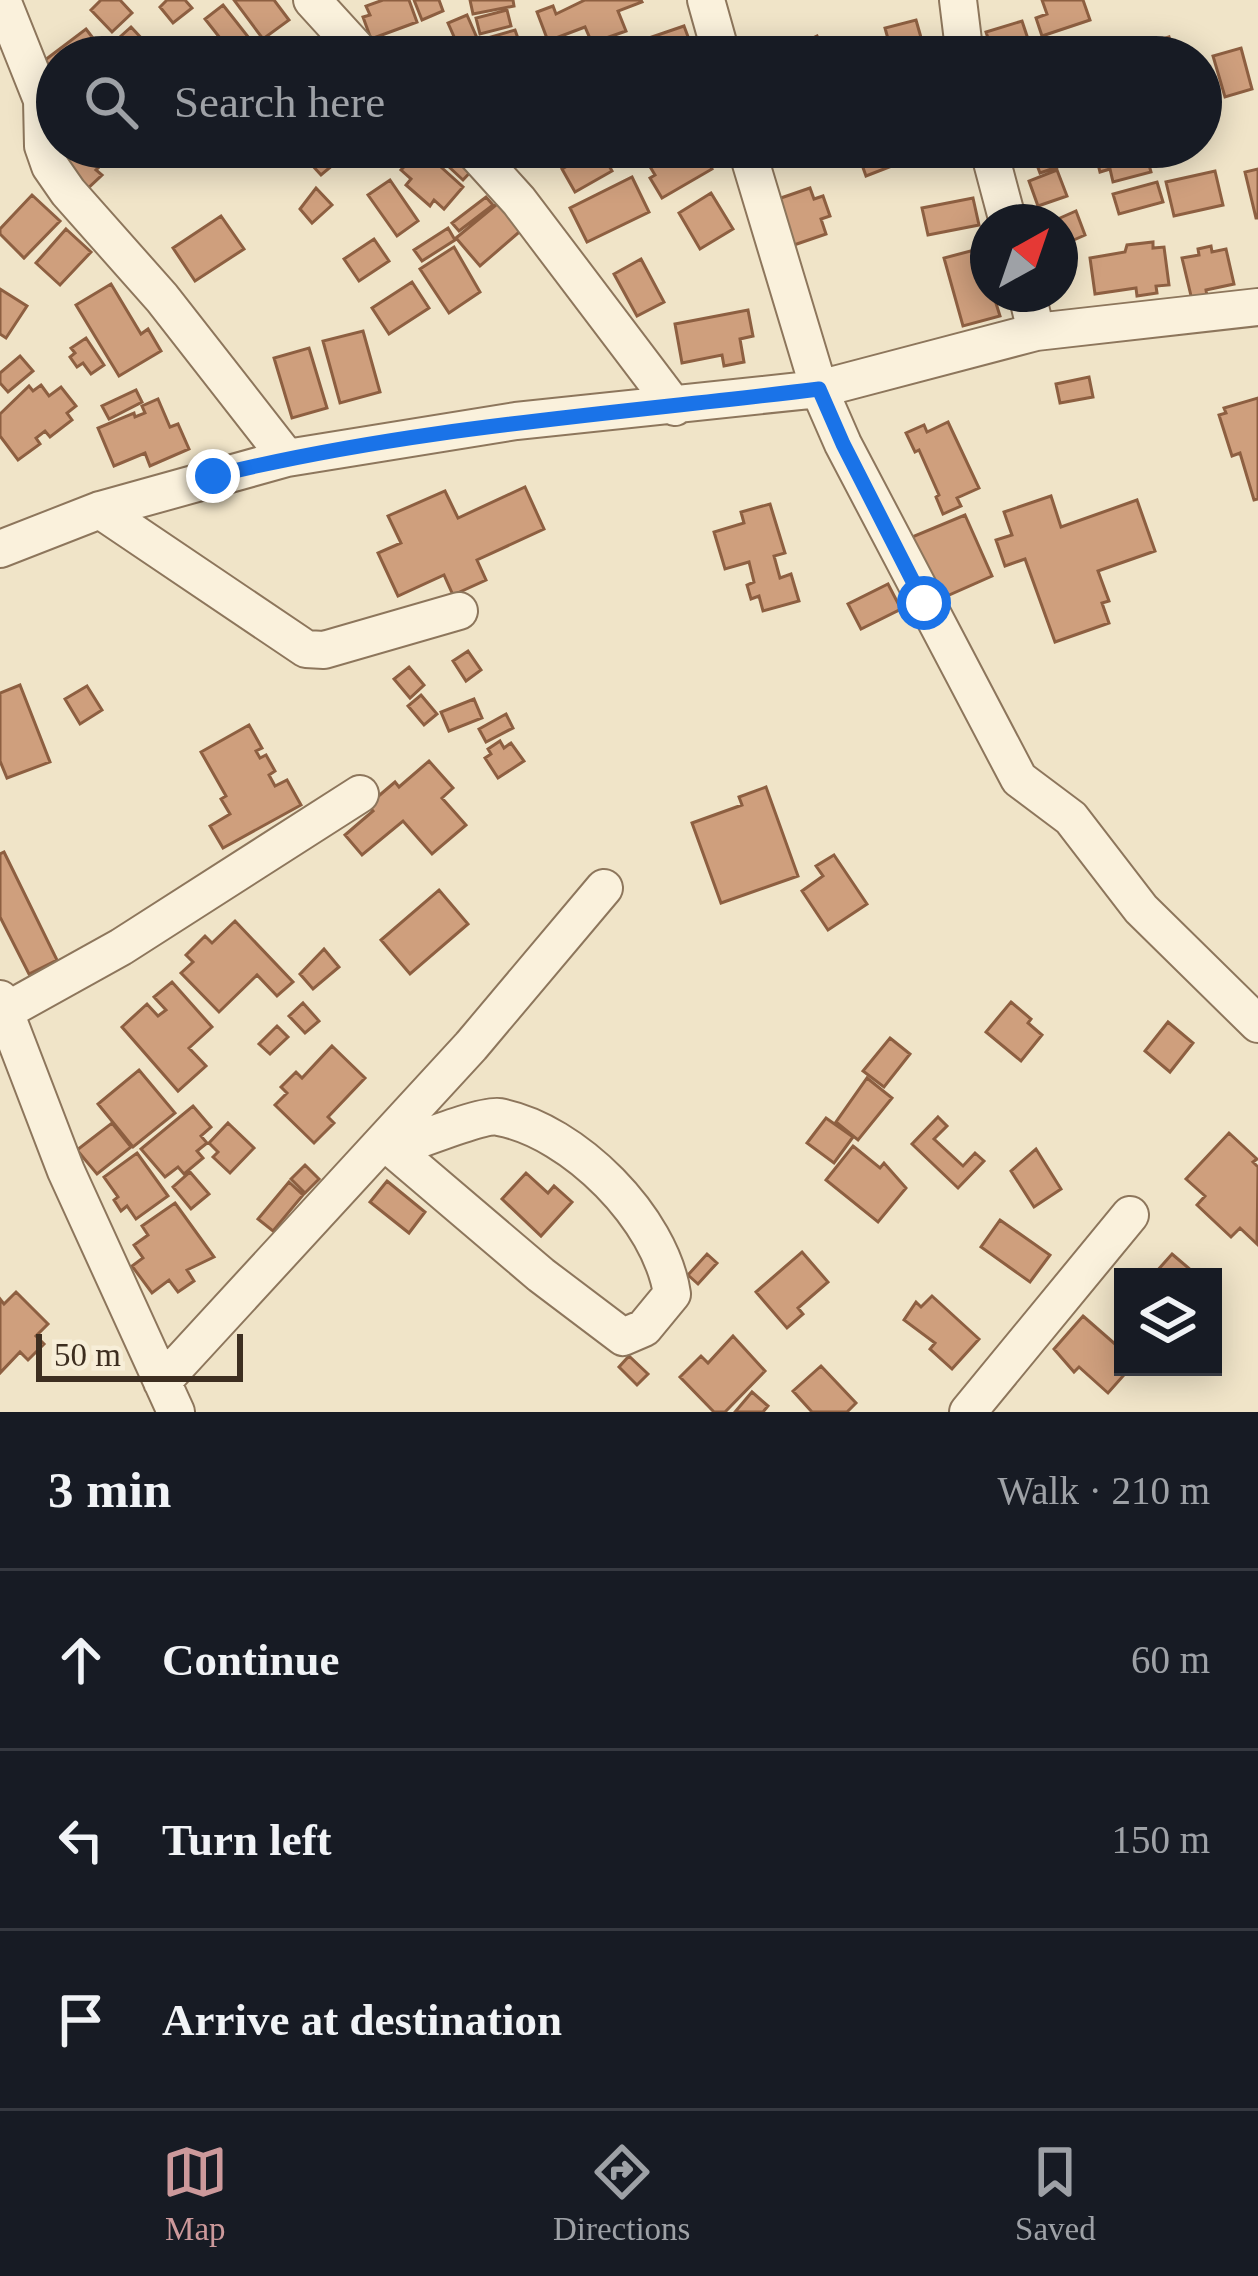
<!DOCTYPE html>
<meta charset="utf-8">
<style>
:root{--surface:#171b24;--page:#242831;--text:#f1f3f6;--muted:#9ea1a6;--line:#363941;--accent:#cc999b}
body{margin:0;font-family:Georgia,serif;background:var(--page);color:var(--text)}
.controls{position:absolute;right:36px;bottom:36px;display:grid;overflow:hidden;border-radius:0px;box-shadow:0 6px 30px #0003}
.controls button{width:108px;height:108px;display:grid;place-items:center;padding:0;border:0;border-bottom:3px solid var(--line);background:var(--surface);color:var(--text);font:60px sans-serif}
.compass{position:absolute;left:970px;top:204px;width:108px;height:108px;border-radius:50%;background:var(--surface);box-shadow:0 6px 30px #0003;rotate:40deg}
.scale{position:absolute;left:36px;bottom:30px;width:207px;box-sizing:border-box;padding-left:12px;border:6px solid #3d2e20;border-top:0;font-size:33px;line-height:42px;white-space:nowrap;color:#3d2e20;-webkit-text-stroke:9px #f7eed8;paint-order:stroke}
.stop{position:absolute;width:36px;height:36px;margin:-27px;border:9px solid #1a73e8;border-radius:50%;background:#fff}
.stop.end{background:#1a73e8;border-color:#fff;box-shadow:0 3px 12px #0008}
.list{margin:0;padding:0;list-style:none}
h2{display:flex;justify-content:space-between;align-items:center;height:156px;margin:0;padding:0 48px;font-size:51px}
h2 small{font-size:39px;font-weight:400;color:var(--muted)}
.list li{display:grid;grid-template-columns:78px 1fr auto;gap:36px;align-items:center;box-sizing:border-box;height:180px;padding:0 48px;border-top:3px solid var(--line)}
.list b{display:block;font-size:45px;white-space:nowrap}
.list em{font-size:39px;font-style:normal;color:var(--muted)}
.icon{flex:none;width:66px;height:66px;fill:none;stroke:currentColor;stroke-width:2;stroke-linecap:round;stroke-linejoin:round}
.map{position:relative;flex:none;width:1258px;height:1412px;overflow:hidden}
.search{position:absolute;background:var(--surface);box-shadow:0 6px 30px #0003;left:36px;right:36px;top:36px;height:132px;display:flex;align-items:center;gap:30px;box-sizing:border-box;padding:0 42px;border-radius:66px;color:var(--muted);font-size:45px}
.sheet{height:696px;background:var(--surface)}
nav{display:flex;justify-content:space-around;align-items:center;box-sizing:border-box;height:168px;border-top:3px solid var(--line);background:var(--surface);font-size:33px;color:var(--muted)}
nav a{display:grid;justify-items:center;gap:6px}
nav .on{color:var(--accent)}
.map>svg:first-child{display:block}
.building{fill:#cf9f7d;stroke:#8d5f41;stroke-width:3}
.lines{fill:none;stroke-linecap:round;stroke-linejoin:round}
.minor-casing{stroke:#8d765c;stroke-width:40}
.minor{stroke:#faf1dc;stroke-width:36}
.route{stroke:#1a73e8;stroke-width:15}
</style>
<div class="map">
<svg width="1258" height="1412" viewBox="0 0 1258 1412">
<rect width="100%" height="100%" fill="#f0e4c8"/>
<path class="building" d="M101 0H120L132 13 112 32 91 10Z
M167 0H185L192 8 173 23 160 7Z
M234 0H274L289 20 263 39Z
M383 0H409L417 22 371 39 363 17 370 15 366 6Z
M414 0H439L443 11 422 20Z
M470 0H513L514 6 473 14Z
M585 0H641L642 2 618 11 626 31 592 43 585 27 548 41 537 12 553 6 556 14Z
M1042 0H1083L1090 20 1042 36 1036 18 1047 14Z
M223 5 264 57H235L205 19Z
M507 10 511 26 480 34 476 18Z
M467 15 484 54 477 57H463L448 23Z
M916 20 922 41 891 50 885 28Z
M1022 21 1034 57H994L986 32Z
M684 26 693 50 673 57H652L646 39Z
M131 27 159 57H122L111 45Z
M86 29 105 54 57 57 56 89 43 70 49 65 45 60Z
M515 30 520 44 489 54 484 39Z
M817 36 827 57H793L807 50 803 43Z
M1169 37 1175 57H1135L1132 49Z
M1103 42 1108 57 1046 54 1064 48 1065 54Z
M1241 48 1252 89 1225 97 1213 56Z
M77 147H108L114 153 96 170 102 175 85 191 60 163Z
M310 147H330L340 159 321 175 302 154Z
M438 147H458L477 165 463 180 433 152Z
M645 147H686L690 154 701 148 712 169 662 198 650 178 655 175 640 150Z
M847 147H897L902 162 866 176 861 162 854 164Z
M1054 147 1060 166 1040 173 1031 149Z
M1144 147 1151 172 1113 182 1110 169 1100 172 1094 148Z
M599 148 612 171 575 192 562 169Z
M421 149 463 187 444 209 434 200 430 206 406 185 411 179 401 170Z
M1258 169V218H1256L1245 172Z
M1057 170 1067 196 1038 206 1029 181Z
M1215 171 1223 205 1174 216 1166 182Z
M632 177 649 212 587 242 570 208Z
M390 180 418 221 397 236 368 195Z
M1157 182 1163 202 1119 214 1113 194Z
M316 188 332 205 312 223 300 209Z
M810 188 814 199 823 196 830 216 821 219 826 234 791 246 775 200Z
M711 193 733 229 700 249 679 213Z
M32 195 60 221 24 258 0 234V229Z
M486 197 493 205 459 231 452 223Z
M973 198 979 225 928 235 922 208Z
M502 200 525 227 480 266 456 238Z
M1076 211 1085 235 1060 246V222H1051Z
M221 216 244 249 195 281 173 248Z
M448 228 455 240 422 261 414 250Z
M66 229 91 252 60 285 36 263Z
M374 239 389 261 359 281 344 259Z
M1153 242V248L1164 247 1169 285 1156 286 1157 293 1137 296 1136 288 1095 294 1090 258 1125 252 1127 245Z
M1211 246 1212 252 1226 249 1234 284 1206 290 1207 296 1192 300 1182 258 1199 255 1198 249Z
M454 247 480 292 449 313 420 269Z
M986 247 988 294H999L1001 299 995 300 1000 316 963 326 944 258Z
M641 259 664 302 637 316 614 274Z
M412 282 429 308 389 334 372 308Z
M111 284 141 334 148 329 161 351 119 376 76 305Z
M0 289 27 306 6 338 0 334Z
M748 310 753 336 740 339 744 362 724 366 722 355 682 363 675 324Z
M363 331 380 392 340 403 323 341Z
M86 338 104 365 91 374 83 363 77 367 70 357 75 353 71 348Z
M309 348 327 408 292 418 274 358Z
M20 356 33 371 8 392 0 383V373Z
M1089 377 1093 397 1060 403 1056 384Z
M41 385 49 396 61 387 76 406 67 413 72 420 50 437 45 431 36 438 40 444 18 460 0 436V414L29 386 33 391Z
M136 390 142 402 109 419 102 406Z
M1258 398V499L1254 500 1240 453 1232 456 1219 415 1226 413 1224 408Z
M158 399 170 427 178 424 189 449 150 466 145 453 114 466 98 428 134 413 135 417 145 413 142 406Z
M948 422 979 488 957 498 961 506 943 514 936 497 939 495 919 450 915 452 906 433 924 425 927 432Z
M525 487 544 529 477 560 486 580 453 595 444 575 398 596 378 553 401 543 388 516 445 491 458 518Z
M1051 496 1061 527 1137 500 1155 551 1098 571 1109 601 1102 603 1109 623 1055 642 1025 559 1005 566 996 540 1012 535 1004 512Z
M770 504 785 553 774 556 780 578 791 574 799 601 763 611 759 596 751 599 747 585 754 582 749 562 725 569 714 532 744 523 741 512Z
M965 515 992 576 940 599 912 537Z
M888 584 901 609 861 629 848 604Z
M468 651 481 670 466 681 453 661Z
M409 667 424 685 410 698 394 679Z
M20 685 50 762 7 778 0 761V693Z
M87 686 102 710 80 724 65 699Z
M421 695 437 714 424 725 408 706Z
M474 699 482 718 449 731 441 712Z
M506 714 513 728 486 742 479 729Z
M249 725 262 748 256 751 260 758 266 755 275 771 269 775 275 786 287 780 301 805 223 848 210 826 230 814 221 799 226 796 201 752Z
M500 741 504 748 511 743 524 761 498 778 485 758 491 754 488 749Z
M429 761 453 788 442 798 466 825 432 854 403 821 362 855 345 835 373 811 368 805 395 782 399 787Z
M766 787 798 876 721 903 692 823 742 805 739 797Z
M4 852 57 960 29 974 0 917V854Z
M834 855 867 904 828 930 802 891 823 876 816 866Z
M439 890 468 924 410 974 381 940Z
M235 921 293 982 277 996 257 975 219 1012 181 973 193 962 186 955 205 936 212 943Z
M324 949 339 967 313 989 300 974Z
M172 982 212 1027 189 1048 206 1066 178 1091 122 1027 147 1004 158 1016 166 1010 154 997Z
M1011 1002 1031 1019 1028 1023 1042 1035 1021 1061 986 1032Z
M303 1003 319 1021 305 1033 289 1016Z
M1168 1022 1193 1043 1170 1072 1145 1051Z
M277 1026 288 1037 270 1054 259 1044Z
M890 1038 910 1054 884 1087 863 1071Z
M332 1046 365 1078 328 1117 334 1123 314 1143 275 1105 287 1093 281 1087 296 1072 302 1078Z
M139 1070 175 1113 133 1147 98 1104Z
M867 1078 892 1098 858 1140 836 1122Z
M193 1106 211 1127 201 1136 207 1143 197 1151 203 1158 184 1174 178 1167 165 1177 141 1149Z
M938 1117 947 1126 934 1139 963 1166 975 1153 984 1161 958 1188 912 1144Z
M826 1118 853 1137 834 1163 807 1143Z
M112 1123 131 1147 97 1174 77 1150Z
M228 1123 254 1148 230 1173 213 1157 218 1152 209 1143Z
M1229 1133 1257 1159 1253 1162 1258 1167 1257 1244 1240 1228 1231 1237 1197 1205 1205 1196 1186 1179Z
M853 1146 880 1168 884 1163 906 1188 878 1222 826 1180Z
M1036 1149 1061 1189 1034 1207 1011 1171Z
M137 1153 168 1196 136 1219 127 1206 121 1211 114 1200 118 1197 104 1177Z
M305 1165 319 1179 305 1193 291 1179Z
M190 1172 209 1194 191 1209 173 1187Z
M526 1173 548 1193 554 1186 572 1202 541 1236 502 1199Z
M387 1181 425 1212 409 1233 370 1202Z
M289 1182 303 1195 273 1231 258 1219Z
M175 1203 214 1257 187 1270 194 1281 178 1292 169 1280 152 1293 132 1266 143 1258 134 1245 148 1235 142 1226Z
M1000 1220 1050 1255 1030 1282 981 1247Z
M802 1252 828 1282 798 1308 803 1314 787 1328 756 1292Z
M707 1254 717 1263 698 1284 688 1275Z
M1172 1254 1199 1277H1162L1156 1272Z
M16 1292 48 1324 36 1336 44 1344 28 1360 20 1352 0 1373V1299L4 1304Z
M932 1296 979 1339 952 1369 930 1349 935 1343 904 1320 916 1302 921 1307Z
M1083 1316 1123 1351V1367H1131L1108 1393 1079 1367 1074 1372 1054 1349Z
M733 1336 765 1371 725 1412H714L680 1377 701 1356 708 1363Z
M629 1356 648 1374 637 1385 619 1367Z
M821 1366 856 1403 847 1412H812L793 1391Z
M752 1392 768 1406 763 1412H735Z"/>
<g class="lines">
<defs>
<path id="minor" d="M2 0 42 100 43 146 50 166 68 192 162 298 287 458
M312 0 364 57
M706 0 722 57
M958 0 965 57
M470 147 519 201 675 407
M746 147 819 389 843 444 1019 779 1071 818 1141 909 1258 1024
M988 147 1008 222
M1027 294 1036 332
M100 510 306 649 324 650 459 611
M0 549 100 510 287 458 516 421 819 389 1036 332 1258 307
M0 999 66 1171 176 1412
M4 1012 121 947 360 794
M384 1141 393 1149 541 1275 623 1337 644 1328 672 1294C661 1219 574 1131 499 1117 483 1114 414 1142 393 1149
M162 1382 471 1046 604 888
M968 1412 1130 1215"/>
</defs>
<use href="#minor" class="minor-casing"/>
<use href="#minor" class="minor"/>
</g>
<g class="lines">
<path class="route" d="M213 476C412 427 616 414 819 389L843 444 924 603"/>
</g>
</svg>
<div class="controls">
<button><svg class="icon" aria-label="layers" viewBox="0 0 24 24"><path d="M12 4l9 5-9 5-9-5zM3 14l9 5 9-5"/></svg></button>
</div>
<svg class="compass" viewBox="-18 -18 36 36"><path d="M0-13l5 13h-10z" fill="#e53935"/><path d="M0 13l5-13h-10z" fill="#9ea1a6"/></svg>
<div class="scale">50 m</div>
<div class="stop" style="left:924px;top:603px"></div>
<div class="stop end" style="left:213px;top:476px"></div>
<div class="search"><svg class="icon" aria-label="search" viewBox="0 0 24 24"><circle cx="10" cy="10" r="6"/><path d="M15 15l6 6"/></svg>Search here</div>
</div>
<section class="sheet">
<h2>3 min<small>Walk · 210 m</small></h2>
<ul class="list">
<li><svg class="icon" aria-label="ahead" viewBox="0 0 24 24"><path d="M12 20V5M6 11l6-6 6 6"/></svg><div><b>Continue</b></div><em>60 m</em></li>
<li><svg class="icon" aria-label="left" viewBox="0 0 24 24"><path d="M17 20v-9H6M10 6l-5 5 5 5"/></svg><div><b>Turn left</b></div><em>150 m</em></li>
<li><svg class="icon" aria-label="arrive" viewBox="0 0 24 24"><path d="M6 21V4h12l-3 4 3 4H6"/></svg><div><b>Arrive at destination</b></div></li>
</ul>
</section>
<nav>
<a class="on"><svg class="icon" aria-label="map" viewBox="0 0 24 24"><path d="M3 6l6-2 6 2 6-2v14l-6 2-6-2-6 2zM9 4v14M15 6v14"/></svg>Map</a>
<a><svg class="icon" aria-label="directions" viewBox="0 0 24 24"><path d="M12 3l9 9-9 9-9-9zM9 14v-3h6M13 9l2 2-2 2"/></svg>Directions</a>
<a><svg class="icon" aria-label="saved" viewBox="0 0 24 24"><path d="M7 4h10v16l-5-4-5 4z"/></svg>Saved</a>
</nav>
